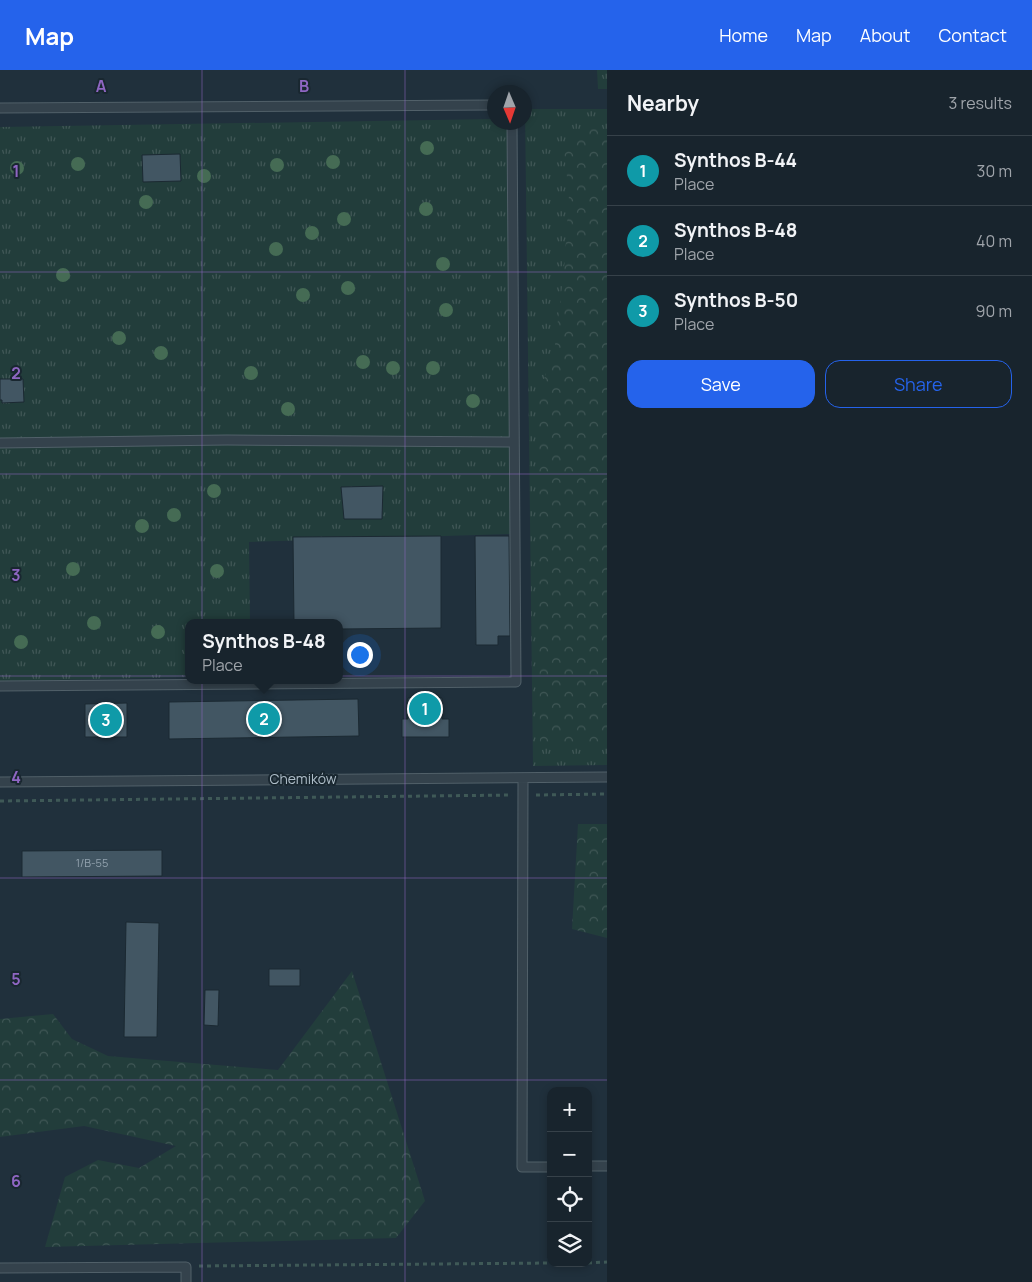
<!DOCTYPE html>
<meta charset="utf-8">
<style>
:root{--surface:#18242d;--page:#212c35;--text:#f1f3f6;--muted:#9fa4aa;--line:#364149;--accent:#2563eb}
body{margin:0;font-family:Manrope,sans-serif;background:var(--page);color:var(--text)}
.controls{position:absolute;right:15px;bottom:15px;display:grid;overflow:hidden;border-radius:10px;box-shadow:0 2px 8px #0003}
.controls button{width:45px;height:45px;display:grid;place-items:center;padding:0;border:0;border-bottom:1px solid var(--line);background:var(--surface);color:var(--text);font:25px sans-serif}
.compass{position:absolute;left:487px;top:15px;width:45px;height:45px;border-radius:50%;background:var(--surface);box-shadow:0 2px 8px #0003;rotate:178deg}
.you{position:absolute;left:359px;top:584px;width:18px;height:18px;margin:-12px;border:4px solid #fff;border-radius:50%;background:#1a73e8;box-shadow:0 0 0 8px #1a73e833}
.badge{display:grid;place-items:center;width:32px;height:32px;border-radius:50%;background:var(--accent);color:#fff;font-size:16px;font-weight:700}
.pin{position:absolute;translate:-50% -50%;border:2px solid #fff;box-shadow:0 1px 5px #0006}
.popup{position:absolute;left:185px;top:549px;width:158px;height:65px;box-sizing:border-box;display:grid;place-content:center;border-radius:10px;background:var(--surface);filter:drop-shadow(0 1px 4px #0005);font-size:16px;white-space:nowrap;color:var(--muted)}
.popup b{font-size:19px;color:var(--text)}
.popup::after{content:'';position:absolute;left:50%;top:100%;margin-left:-10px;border:10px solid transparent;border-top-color:var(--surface)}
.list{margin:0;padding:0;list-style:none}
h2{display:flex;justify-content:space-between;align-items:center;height:65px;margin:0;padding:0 20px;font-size:21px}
h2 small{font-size:16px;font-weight:400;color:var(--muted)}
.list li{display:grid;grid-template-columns:32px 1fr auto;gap:15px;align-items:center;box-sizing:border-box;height:70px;padding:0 20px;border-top:1px solid var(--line)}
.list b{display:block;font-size:19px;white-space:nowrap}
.list p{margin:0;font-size:16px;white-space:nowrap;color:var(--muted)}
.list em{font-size:16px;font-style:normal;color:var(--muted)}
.actions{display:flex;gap:10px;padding:15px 20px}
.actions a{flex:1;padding:11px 0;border:1px solid var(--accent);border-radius:15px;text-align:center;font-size:18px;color:var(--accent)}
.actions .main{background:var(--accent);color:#fff}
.icon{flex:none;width:28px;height:28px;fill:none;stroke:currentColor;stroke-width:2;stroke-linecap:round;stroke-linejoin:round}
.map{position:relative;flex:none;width:607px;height:1212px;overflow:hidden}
header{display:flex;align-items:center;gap:30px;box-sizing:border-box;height:70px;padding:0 25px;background:var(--accent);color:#fff}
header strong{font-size:24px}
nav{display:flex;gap:28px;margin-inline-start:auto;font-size:18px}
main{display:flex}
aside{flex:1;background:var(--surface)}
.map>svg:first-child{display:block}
.grass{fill:url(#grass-tufts)}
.forest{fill:url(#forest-crowns)}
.building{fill:#425663;stroke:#1b2932}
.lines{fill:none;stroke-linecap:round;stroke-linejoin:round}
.service-casing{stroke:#516069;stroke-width:11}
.path{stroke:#3f5957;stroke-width:3;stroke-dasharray:4 4;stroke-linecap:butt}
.service{stroke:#34424c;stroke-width:9}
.tree{fill:#456b54}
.grid{fill:none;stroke:#8f66c3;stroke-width:1;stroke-opacity:0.55}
.labels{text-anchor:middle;stroke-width:4;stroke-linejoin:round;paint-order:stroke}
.number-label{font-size:11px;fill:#93a3af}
.street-label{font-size:14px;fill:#aebdc8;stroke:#192730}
.grid-label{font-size:16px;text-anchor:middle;font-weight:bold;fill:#8f66c3;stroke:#192730;stroke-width:4;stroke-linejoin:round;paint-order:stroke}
</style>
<header>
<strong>Map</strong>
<nav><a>Home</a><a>Map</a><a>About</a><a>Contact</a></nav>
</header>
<main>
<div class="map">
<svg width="607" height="1212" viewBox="0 0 607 1212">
<defs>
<pattern id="grass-tufts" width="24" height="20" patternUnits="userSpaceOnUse" patternTransform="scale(1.25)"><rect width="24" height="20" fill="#223d3b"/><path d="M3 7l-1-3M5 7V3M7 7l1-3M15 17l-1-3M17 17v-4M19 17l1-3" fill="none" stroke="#405756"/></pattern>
<pattern id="forest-crowns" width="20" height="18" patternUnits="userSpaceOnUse" patternTransform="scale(1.25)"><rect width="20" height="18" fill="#223d3b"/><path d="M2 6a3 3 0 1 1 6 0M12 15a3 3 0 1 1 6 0" fill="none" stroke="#405756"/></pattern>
</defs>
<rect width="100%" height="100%" fill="#20303c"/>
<path class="grass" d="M597 0H607V19H598Z
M525 39H607V695L533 696Z
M494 49V52L509 53 513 464 249 472 250 553H189V607L0 611V57Z"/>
<path class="forest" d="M578 59H607V675L540 676 537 327 554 283 564 200 569 125 564 80Z
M578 754H607V868L572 859Z
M352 901 425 1131 396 1168 45 1177 65 1107 98 1090 139 1098 176 1076 84 1056 0 1067V949L53 944 72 969 108 986 278 1000Z"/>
<path class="building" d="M180 84 181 111 143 112 142 85Z
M0 309H23L24 332 2 333V330H0Z
M383 416 382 449H344L341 417Z
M441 466V558L339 559V553H294L293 467Z
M475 466H509L510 566H498V575H476Z
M408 628H442V649H449V667H402V649H408Z
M358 629 359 666 169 669V632Z
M127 633V667H85V634Z
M162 780V806L22 807V781Z
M126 852 159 853 157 967H124Z
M269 899H300V916H269Z
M205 920H219L218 956 204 955Z"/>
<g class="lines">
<defs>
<path id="service" d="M0 38 494 35
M0 373 227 370 514 372
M0 616 516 612 512 52
M523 708 522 1097H551
M0 712 607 707
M588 1096H607
M0 1198 186 1197V1212"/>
</defs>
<use href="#service" class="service-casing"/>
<path class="path" d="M536 725 607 724
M0 731 512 725
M588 1193 607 1192
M199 1196 551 1193"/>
<use href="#service" class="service"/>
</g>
<g class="tree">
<circle cx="427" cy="78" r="7"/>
<circle cx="333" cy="92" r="7"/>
<circle cx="78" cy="94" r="7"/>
<circle cx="277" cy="95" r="7"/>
<circle cx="17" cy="98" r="7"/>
<circle cx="204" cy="106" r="7"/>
<circle cx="146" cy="132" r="7"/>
<circle cx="426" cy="139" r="7"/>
<circle cx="344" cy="149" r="7"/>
<circle cx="312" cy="163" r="7"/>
<circle cx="276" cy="179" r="7"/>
<circle cx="443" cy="194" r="7"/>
<circle cx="63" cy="205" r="7"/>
<circle cx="348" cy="218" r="7"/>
<circle cx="303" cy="225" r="7"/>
<circle cx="446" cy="240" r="7"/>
<circle cx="119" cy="268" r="7"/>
<circle cx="161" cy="283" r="7"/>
<circle cx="363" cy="292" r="7"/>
<circle cx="393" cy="298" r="7"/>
<circle cx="433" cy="298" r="7"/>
<circle cx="251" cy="303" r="7"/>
<circle cx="473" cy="331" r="7"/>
<circle cx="288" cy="339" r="7"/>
<circle cx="214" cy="421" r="7"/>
<circle cx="174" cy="445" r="7"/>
<circle cx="142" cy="456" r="7"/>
<circle cx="73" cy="499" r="7"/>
<circle cx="217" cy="501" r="7"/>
<circle cx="94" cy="553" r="7"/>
<circle cx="158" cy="562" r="7"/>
<circle cx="21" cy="572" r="7"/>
</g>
<path class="grid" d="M202 0V1212M405 0V1212M0 202H607M0 404H607M0 606H607M0 808H607M0 1010H607"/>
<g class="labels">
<g class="number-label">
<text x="92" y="797">1/B-55</text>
</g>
<g class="street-label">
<text x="303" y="714">Chemików</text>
</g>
</g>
<g class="grid-label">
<text x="101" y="22">A</text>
<text x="304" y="22">B</text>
<text x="16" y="107">1</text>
<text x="16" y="309">2</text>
<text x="16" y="511">3</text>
<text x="16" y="713">4</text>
<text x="16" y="915">5</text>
<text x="16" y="1117">6</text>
</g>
</svg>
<div class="controls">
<button>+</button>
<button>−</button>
<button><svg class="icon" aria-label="locate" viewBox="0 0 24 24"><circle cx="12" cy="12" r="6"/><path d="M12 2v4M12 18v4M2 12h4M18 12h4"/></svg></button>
<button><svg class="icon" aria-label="layers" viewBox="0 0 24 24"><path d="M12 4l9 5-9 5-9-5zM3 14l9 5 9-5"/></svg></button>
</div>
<svg class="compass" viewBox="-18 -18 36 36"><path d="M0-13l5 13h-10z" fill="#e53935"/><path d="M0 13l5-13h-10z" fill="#9fa4aa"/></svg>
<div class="you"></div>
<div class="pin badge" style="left:425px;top:639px;background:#0f9aa8">1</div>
<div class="pin badge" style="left:264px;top:649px;background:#0f9aa8">2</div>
<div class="popup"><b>Synthos B-48</b>Place</div>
<div class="pin badge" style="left:106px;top:650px;background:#0f9aa8">3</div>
</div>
<aside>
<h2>Nearby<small>3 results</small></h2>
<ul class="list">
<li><span class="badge" style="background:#0f9aa8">1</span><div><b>Synthos B-44</b><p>Place</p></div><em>30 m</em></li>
<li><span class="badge" style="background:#0f9aa8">2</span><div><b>Synthos B-48</b><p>Place</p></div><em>40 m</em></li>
<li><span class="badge" style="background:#0f9aa8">3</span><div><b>Synthos B-50</b><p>Place</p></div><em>90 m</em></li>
</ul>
<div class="actions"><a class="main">Save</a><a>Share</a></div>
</aside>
</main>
